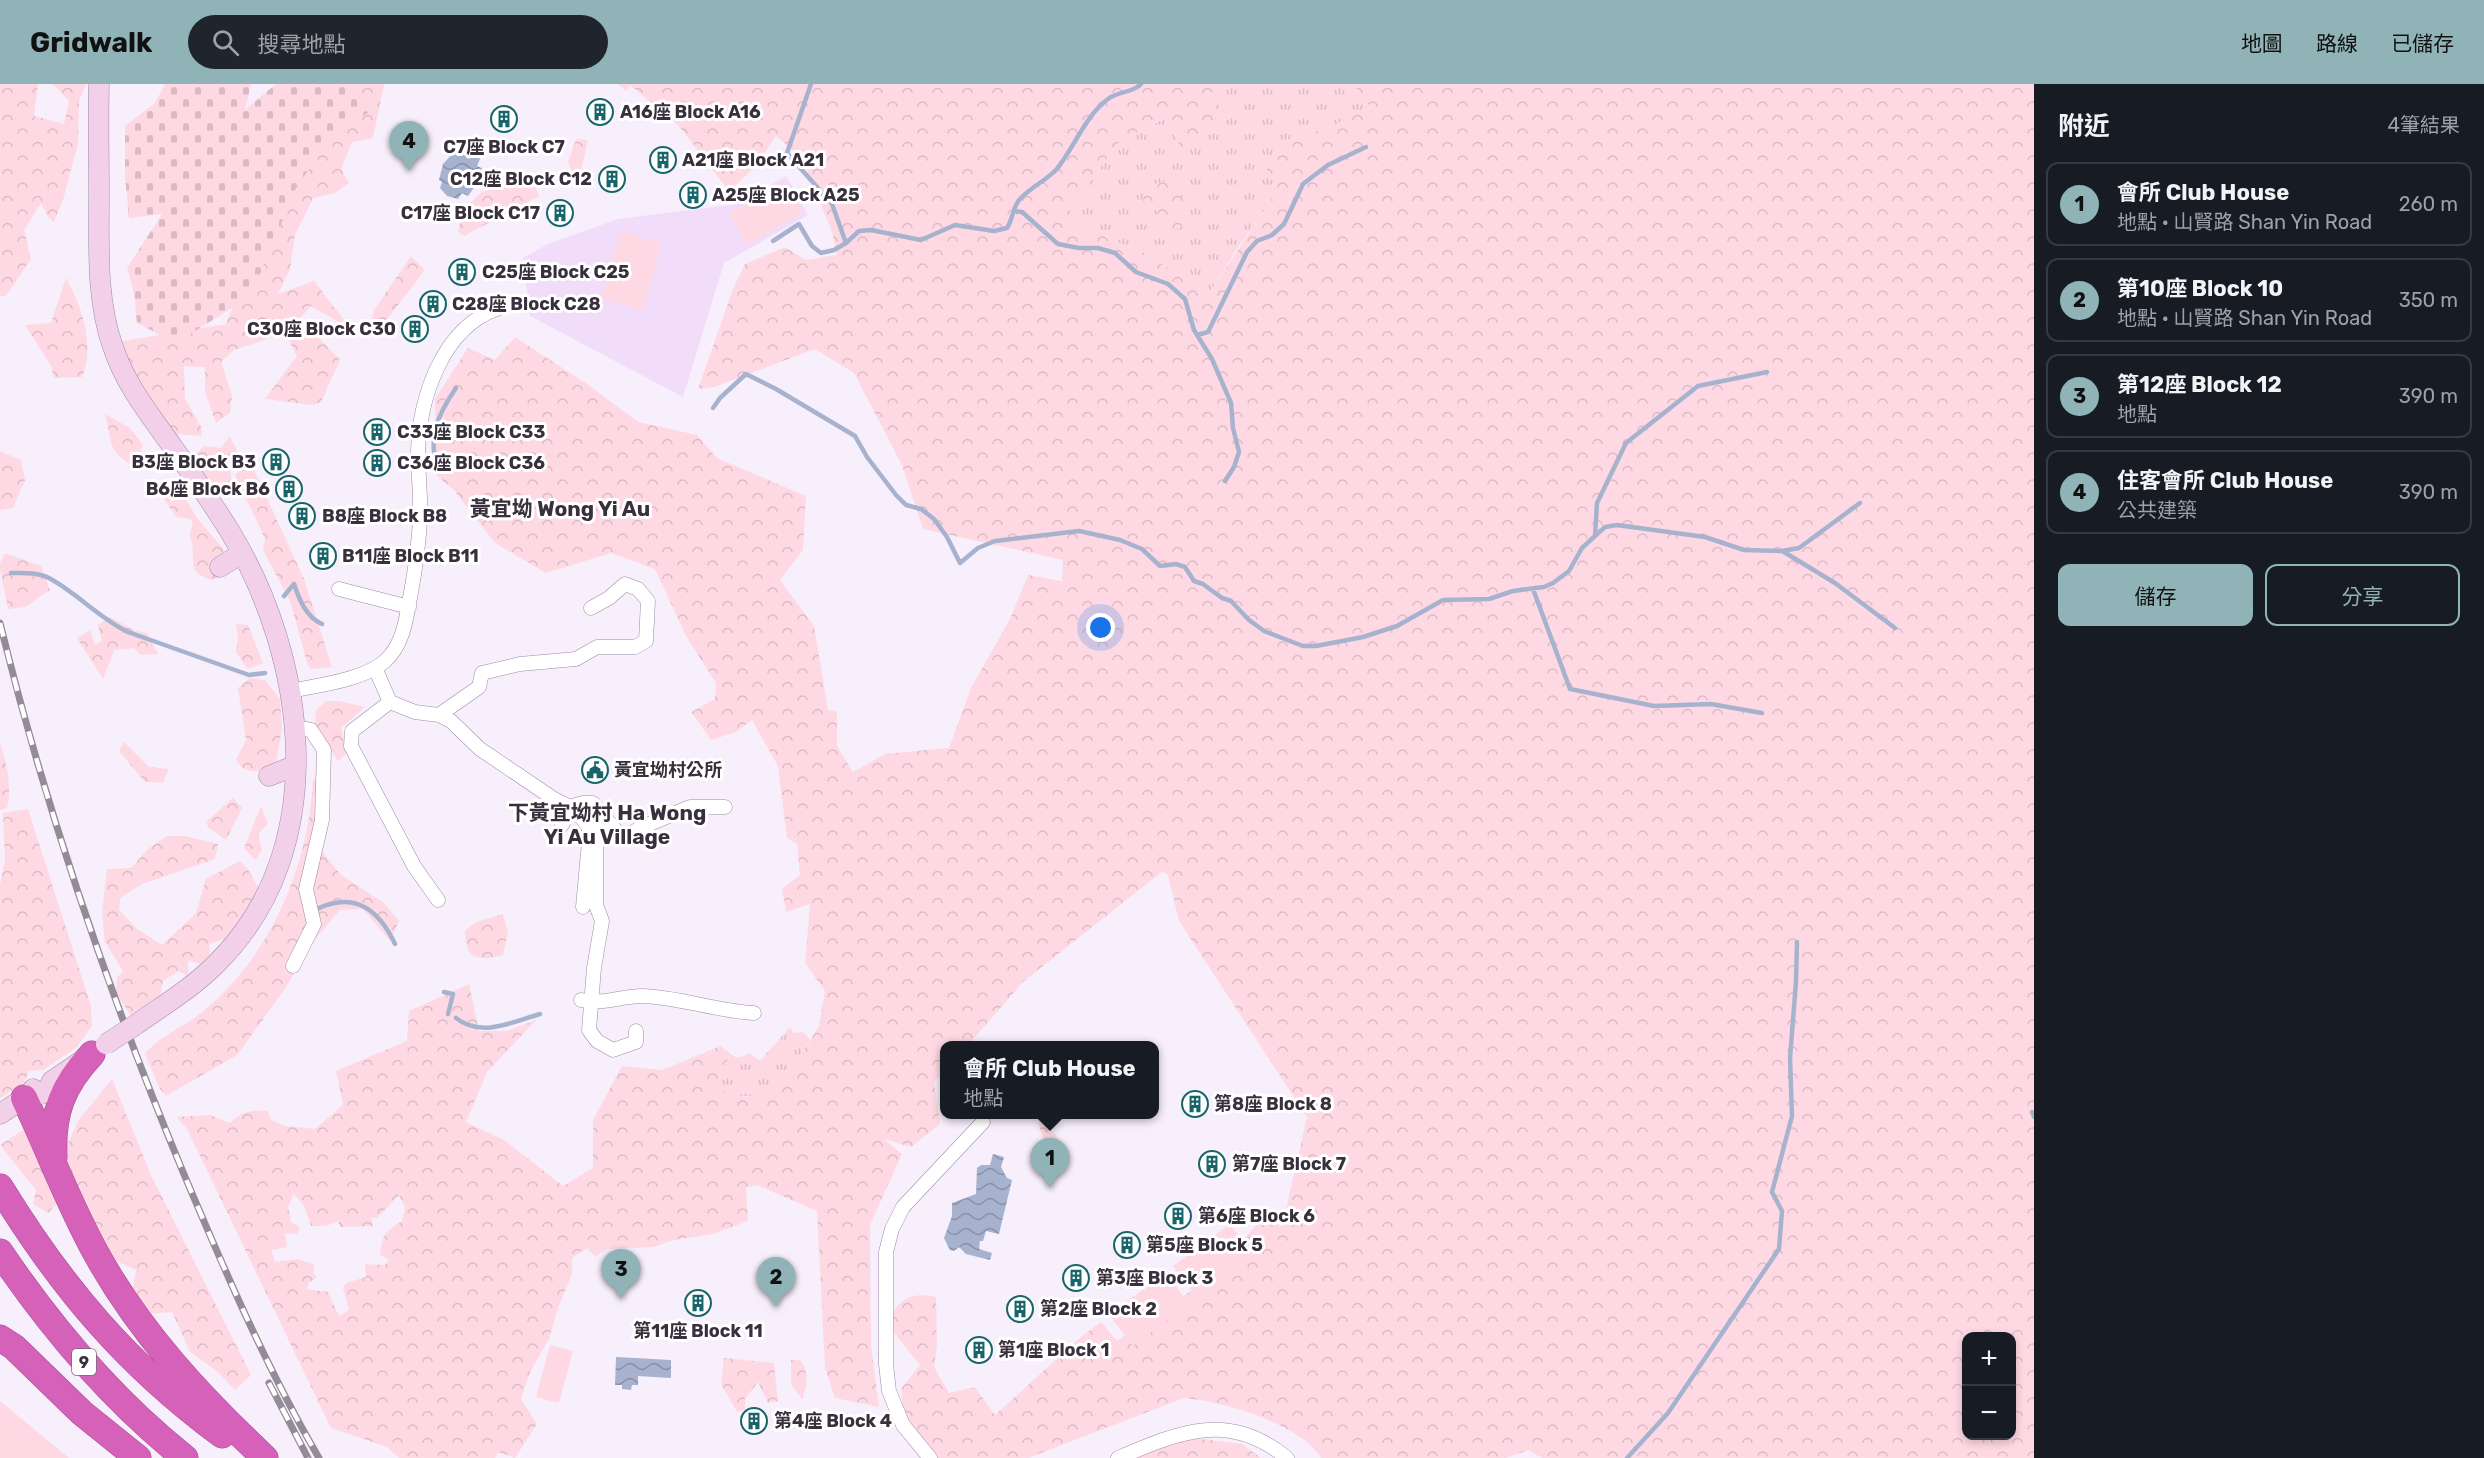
<!DOCTYPE html>
<html lang="zh-TW">
<meta charset="utf-8">
<style>
:root{--surface:#171b24;--page:#20242c;--text:#f1f3f6;--muted:#9ea1a6;--line:#363941;--accent:#8fb3b7}
body{margin:0;font-family:Rubik,"Noto Sans TC",sans-serif;background:var(--page);color:var(--text)}
.controls{position:absolute;right:18px;bottom:18px;display:grid;overflow:hidden;border-radius:12px;box-shadow:0 3px 9px #0003}
.controls button{width:54px;height:54px;display:grid;place-items:center;padding:0;border:0;border-bottom:2px solid var(--line);background:var(--surface);color:var(--text);font:30px sans-serif}
.you{position:absolute;left:1101px;top:544px;width:21px;height:21px;margin:-15px;border:4px solid #fff;border-radius:50%;background:#1a73e8;box-shadow:0 0 0 9px #1a73e833}
.badge{display:grid;place-items:center;width:39px;height:39px;border-radius:50%;background:var(--accent);color:#111;font-size:20px;font-weight:700}
.pin{position:absolute;translate:-50% -50px;filter:drop-shadow(0 2px 3px #0008)}
.pin::after{content:'';position:absolute;top:32px;width:21px;height:18px;background:inherit;clip-path:polygon(0 0,100% 0,50% 100%)}
.popup{position:absolute;left:940px;top:957px;width:219px;height:78px;box-sizing:border-box;display:grid;place-content:center;border-radius:12px;background:var(--surface);filter:drop-shadow(0 2px 4px #0005);font-size:20px;white-space:nowrap;color:var(--muted)}
.popup b{font-size:22px;color:var(--text)}
.popup::after{content:'';position:absolute;left:50%;top:100%;margin-left:-12px;border:12px solid transparent;border-top-color:var(--surface)}
.list{margin:0;padding:0;list-style:none}
h2{display:flex;justify-content:space-between;align-items:center;height:78px;margin:0;padding:0 24px;font-size:26px}
h2 small{font-size:20px;font-weight:400;color:var(--muted)}
.list li{display:grid;grid-template-columns:39px 1fr auto;gap:18px;align-items:center;box-sizing:border-box;height:84px;margin:0 12px 12px;padding:0 12px;border:2px solid var(--line);border-radius:12px}
.list b{display:block;font-size:22px;white-space:nowrap}
.list p{margin:0;font-size:20px;white-space:nowrap;color:var(--muted)}
.list em{font-size:20px;font-style:normal;color:var(--muted)}
.actions{display:flex;gap:12px;padding:18px 24px}
.actions a{flex:1;padding:14px 0;border:2px solid var(--accent);border-radius:12px;text-align:center;font-size:21px;color:var(--accent)}
.actions .main{background:var(--accent);color:#111}
.icon{flex:none;width:33px;height:33px;fill:none;stroke:currentColor;stroke-width:2;stroke-linecap:round;stroke-linejoin:round}
.map{position:relative;flex:none;width:2034px;height:1374px;overflow:hidden}
header{display:flex;align-items:center;gap:36px;box-sizing:border-box;height:84px;padding:0 30px;background:var(--accent);color:#111}
header strong{font-size:28px}
nav{display:flex;gap:33px;margin-inline-start:auto;font-size:21px}
.search{width:420px;height:54px;background:var(--page);display:flex;align-items:center;gap:15px;box-sizing:border-box;padding:0 21px;border-radius:33px;color:var(--muted);font-size:22px}
main{display:flex}
aside{flex:1;background:var(--surface)}
.map>svg:first-child{display:block}
.built{fill:#f1ddfa}
.grass{fill:url(#grass-tufts);fill-rule:evenodd}
.forest{fill:url(#forest-crowns);fill-rule:evenodd}
.cemetery{fill:url(#cemetery-stones)}
.park{fill:#fed9e3}
.water{fill:url(#water-waves)}
.lines{fill:none;stroke-linecap:round;stroke-linejoin:round}
.stream{stroke:#a7b2cf;stroke-width:4.5}
.street-casing{stroke:#9d8aa6;stroke-width:15}
.secondary-casing{stroke:#9d8aa6;stroke-width:21}
.highway-casing{stroke:#9f508d;stroke-width:27}
.street{stroke:#fff;stroke-width:14}
.secondary{stroke:#f3d0ea;stroke-width:20}
.highway{stroke:#d661b9;stroke-width:26}
.rail-casing{stroke:#938b97;stroke-width:7}
.rail{stroke:#fff;stroke-width:4.5;stroke-dasharray:14;stroke-linecap:butt}
.secondary-bridge-casing{stroke:#9d8aa6;stroke-width:21;stroke-linecap:butt}
.secondary-bridge{stroke:#f3d0ea;stroke-width:20}
.labels{text-anchor:middle;stroke-width:6;stroke-linejoin:round;paint-order:stroke}
.shield{fill:#fff;stroke:#746e76;stroke-width:1.5}
.shield-label{font-size:16px;font-weight:bold;fill:#38303c}
.poi-label{font-size:18px;font-weight:bold;fill:#38303c;stroke:#fff;text-anchor:start}
.quarter-label{font-size:21px;font-weight:bold;fill:#38303c;stroke:#fff}
</style>
<header>
<strong>Gridwalk</strong>
<div class="search"><svg class="icon" aria-label="search" viewBox="0 0 24 24"><circle cx="10" cy="10" r="6"/><path d="M15 15l6 6"/></svg>搜尋地點</div>
<nav><a>地圖</a><a>路線</a><a>已儲存</a></nav>
</header>
<main>
<div class="map">
<svg width="2034" height="1374" viewBox="0 0 2034 1374">
<defs>
<pattern id="grass-tufts" width="24" height="20" patternUnits="userSpaceOnUse" patternTransform="scale(1.5)"><rect width="24" height="20" fill="#fed9e3"/><path d="M3 7l-1-3M5 7V3M7 7l1-3M15 17l-1-3M17 17v-4M19 17l1-3" fill="none" stroke="#dabbc4"/></pattern>
<pattern id="forest-crowns" width="20" height="18" patternUnits="userSpaceOnUse" patternTransform="scale(1.5)"><rect width="20" height="18" fill="#fed9e3"/><path d="M2 6a3 3 0 1 1 6 0M12 15a3 3 0 1 1 6 0" fill="none" stroke="#dabbc4"/></pattern>
<pattern id="cemetery-stones" width="16" height="16" patternUnits="userSpaceOnUse" patternTransform="scale(1.5)"><rect width="16" height="16" fill="#fed9e3"/><path d="M2 7V4a2 2 0 0 1 4 0v3zM10 15v-3a2 2 0 0 1 4 0v3z" fill="#dabbc4"/></pattern>
<pattern id="water-waves" width="16" height="10" patternUnits="userSpaceOnUse" patternTransform="scale(1.5)"><rect width="16" height="10" fill="#a7b2cf"/><path d="M0 5q4-4 8 0t8 0" fill="none" stroke="#8991a9"/></pattern>
</defs>
<rect width="100%" height="100%" fill="#f7effb"/>
<path class="built" d="M786 92 808 131 724 179 683 313 530 232 523 174 548 160 618 135 737 120Z"/>
<path class="grass" d="M1226 0H1353L1371 24 1330 43 1287 56 1280 71 1278 105 1265 126 1238 163 1209 210 1144 169 1070 138V124L1121 56 1166 34 1181 64 1226 37 1206 11ZM1185 117 1167 148 1154 122 1142 123Z
M790 943 794 949 803 948 810 955 800 972 783 992 774 1013 743 1012 733 1015 718 1008 720 984 729 974 727 967C735 975 740 975 749 969L760 977Z"/>
<path class="forest" d="M0 0H38L34 32 64 40 69 17 53 0H86L79 17 78 59 64 112 54 138 48 133 41 119 24 146 31 175 6 212H0Z
M328 0H384L373 54 352 58 341 85 349 99 335 109 313 114 295 151 290 185 278 210 314 197 351 245 311 222 300 234 340 276 321 318 312 321 265 315 297 272 285 249 234 266 221 278 232 311 230 329 216 339 205 308V283L184 282 185 314 201 343 202 352 174 350 120 293 117 258 226 240 271 129Z
M618 0H1226L1207 11 1226 38 1181 64 1165 34 1121 56 1070 124V138L1144 169 1209 210 1278 105 1265 82 1280 71 1287 56 1330 43 1371 24 1353 0H2034V1374H1542L1528 1366 1506 1374H1321C1301 1340 1222 1317 1184 1314L1028 1374H937C912 1359 903 1333 901 1305L920 1281 886 1239C898 1217 910 1207 936 1213L937 1262 934 1283 949 1309 975 1303 995 1331 1081 1253 1101 1238 1117 1257 1203 1199 1264 1133 1282 1143 1307 1033 1179 837 1168 791 1163 787 1024 897 968 961 945 962V986L934 998 940 1040 911 1063 884 1055 902 1070 870 1141 871 1261 879 1323 835 1314 825 1284 817 1127 757 1101 746 1103 748 1137 713 1150 674 1156 653 1163 606 1165 595 1173 587 1164 572 1174V1190L558 1224 549 1255 530 1288 521 1315 537 1340 515 1374 498 1368 495 1374H399L387 1363 331 1344 187 1045 177 1033 210 1031 230 1039C242 1027 252 1026 268 1027L271 1036 285 1042 315 1045 343 1021 336 987 407 957 409 927 469 900 479 947H507L536 936 487 988 466 1038 504 1056 563 1102 593 1084V1036L622 982 662 986 721 962 727 967 729 975 720 984 718 1007H727L733 1014 765 1010 774 1013 783 992 800 972 819 942 825 907 805 879 810 820 786 828 782 805 800 791 797 760 787 754 778 682 752 636 736 648 711 656 691 628 715 615 716 599 687 554 655 485 611 469 546 489 495 459 454 406 436 391 435 315 468 264 495 276 515 253 587 300 638 338 697 351 717 374 806 412 803 466 780 496 814 542 828 626 837 628V662L853 688 885 670 949 664 971 604 1010 535 1028 491 1062 497 1063 476 923 445 902 381 854 289 815 265 714 303 698 305 733 205 745 180 785 163 806 176 837 171 832 148 802 74 776 52 756 82 729 107 678 41 630 1 626 7ZM294 1110 304 1122 311 1142H326L338 1137 340 1143 373 1142 371 1133 377 1134 399 1111 405 1123 402 1137C383 1149 383 1151 380 1171L389 1176 385 1181 365 1180 366 1193 346 1199 343 1204 349 1226 339 1232 328 1208 306 1205 309 1199 317 1193 313 1189 315 1181 298 1175 275 1178 271 1166 287 1163 285 1149 297 1150 300 1143 291 1138 288 1123ZM1966 1252H2012V1352H1966Z
M576 55 588 56 580 91H573L568 78Z
M532 91 539 112 464 152 458 148 463 126 482 108Z
M1166 97 1185 117V142L1167 148 1154 122 1142 124 1145 102Z
M411 172 425 186 385 238 370 242 374 226Z
M66 194C82 222 95 262 82 293L54 294 51 282 25 241 51 239Z
M105 330 130 344 143 361 135 382C106 368 113 358 105 330Z
M230 352 239 371 228 377 233 399 214 405H205L193 389 194 372 204 362 221 364Z
M0 367 21 376 25 396 13 424 0 426Z
M250 377 304 495 332 583 312 585 308 582 290 517 263 466 265 455 235 391Z
M170 397 179 404 197 434 225 467 227 484 225 492 210 496C190 486 194 486 193 467 192 451 187 457 193 439L190 435 176 433 164 415Z
M5 469 41 482 50 506 25 523 8 525 0 485V479Z
M110 533 136 547 147 549 158 570 141 571 134 564 114 566 103 595 77 554 90 546 95 561 102 557 98 541Z
M236 540 248 541 263 579 247 585 236 568 238 554Z
M250 594 265 596 280 615 282 644 275 685C260 688 245 691 236 676L246 656 238 604Z
M326 617H339L365 623 341 644 348 668 338 677 315 641 316 626Z
M124 658 149 683 169 685 163 699 145 698 119 667Z
M0 659C7 680 12 702 7 724L0 726Z
M313 695 328 701 321 766 341 791 384 819 399 837 390 857 363 825 340 826 311 860 285 905 237 971 166 1012 160 1005 145 970C160 951 183 944 201 929 270 874 309 782 313 695Z
M233 714 242 724 226 756 208 743 206 738Z
M261 722 268 740 258 749 262 766 255 776 244 764Z
M28 725 91 922 92 942 77 963 43 986 29 987 24 999 0 1014V801L5 775 3 729Z
M167 752H184L218 760 215 775 142 800 120 814 119 826 136 844 162 861 196 829 206 795 240 777C252 786 254 800 264 812L229 863 222 856 209 860 210 873 202 881 188 876V892L178 887 163 897 160 914 137 933 131 932 116 909 117 893 123 887 105 858 102 828 107 785 131 784 148 765Z
M503 830 508 848 503 871C477 878 465 875 465 846L476 838Z
M112 995 151 1091 251 1291 235 1306 218 1288 190 1268 172 1228 148 1230 132 1210 136 1186 99 1169 86 1137 79 1102 52 1095 78 1037Z
M1037 1031H1061L1049 1043 1059 1055 1051 1064 1042 1053Z
M23 1046 34 1056 49 1099 47 1102 51 1103 62 1115 48 1129 33 1120 36 1106 0 1061Z
M724 1274 774 1279 778 1317 768 1319 758 1298 745 1315V1326L737 1328 721 1300Z
M791 1276H800C809 1287 808 1302 802 1315L791 1300Z
M1185 1353 1242 1360 1261 1374H1136Z"/>
<path class="cemetery" d="M165 0H251L245 26 276 0H341L355 4 368 29 337 44 296 104 251 212 176 259 137 239 134 210 127 184 162 130 129 134 125 93V42L155 19Z"/>
<path class="park" d="M784 98 802 129 747 161 729 130Z
M622 147 662 160 642 227 601 214Z
M1230 1140 1254 1171 1197 1214 1173 1182Z
M1166 1188 1189 1220 1133 1262 1109 1231Z
M550 1261 573 1267 559 1319 536 1313Z
M0 1317 69 1374H0Z"/>
<path class="water" d="M461 64 475 68 480 75 477 82 482 84 478 98 468 112 462 109 458 115 447 112 440 104 442 98 439 96 443 80 454 68 458 70Z
M993 1070 1004 1073 1001 1083 1007 1094 1012 1096 999 1150 986 1147 983 1157H980L979 1165 992 1169 990 1176 966 1170 959 1163 954 1167 950 1166 944 1154 952 1132V1119L976 1110 977 1084 981 1081H990Z
M616 1273 671 1276V1294L638 1292V1301H632L631 1306 622 1305V1301H615Z"/>
<g class="lines">
<path class="stream" d="M811 0 787 69 832 120 846 159
M1014 127 1022 128 1058 160 1079 164H1098L1115 169 1136 188 1168 200 1185 215 1194 246 1212 275 1231 319 1233 344 1239 368 1234 383 1225 397
M773 157 799 140 812 162 821 169 834 166 846 159 859 147 871 146 921 156 955 141 994 147 1007 144C1013 135 1013 122 1020 115 1031 103 1045 97 1056 86 1074 64 1085 32 1108 15 1118 7 1133 9 1141 0
M1197 251 1208 248 1247 168 1257 157 1272 151 1284 140 1303 100 1328 81 1366 63
M713 324 720 314 746 290 776 305 855 352 867 373 896 411 906 421 921 425 934 435 947 453 960 479 978 464 995 457 1079 447 1120 456 1142 465 1160 482 1176 480 1185 483 1194 497 1203 500 1222 514 1231 517 1249 536 1264 547 1303 562H1316L1363 553 1397 542 1443 516 1489 515 1513 507 1544 503 1553 499 1569 487 1582 464 1595 452 1597 419 1626 359 1698 302 1767 288
M438 386C427 354 438 330 456 304
M1595 452 1605 443 1617 441 1705 453 1744 466 1782 467 1799 464 1860 419
M1784 468 1835 499 1895 544
M11 489C24 489 37 488 49 494 77 509 99 534 128 548L249 591 265 589
M1533 505 1570 605 1654 622 1711 620 1762 629
M284 512 294 500C299 515 306 533 322 540
M317 825C355 807 379 826 395 860
M444 908 453 910 448 930
M456 934C481 954 513 938 540 930
M2032 1028 2034 1033
M1627 1374 1668 1329 1779 1165 1782 1127 1772 1108 1792 1032 1790 974 1796 898 1797 858"/>
<defs>
<path id="street" d="M339 505 409 523
M375 584 390 618 415 628 439 631 451 637 480 665 554 715 570 723 583 735 589 744V758L583 823
M291 607C319 601 364 596 385 577 403 561 406 536 410 514 415 487 419 460 420 433 421 411 418 390 418 369 419 315 442 244 497 225
M390 618 352 647 351 662 414 782 438 816
M439 631 479 603 482 589 520 580 576 575 597 563H635L646 557 648 517 638 505 625 500 609 514 591 524
M579 720 592 729 599 742 596 764V821L602 837 594 884 589 946 597 957 613 966 636 958V947
M562 741 570 723 583 719H593L623 755 640 744 690 723H725
M293 882 314 840 306 805 322 736 324 666 311 646 294 643
M581 916C602 921 621 912 642 912 679 913 716 927 754 929
M930 1374 903 1341 889 1307 886 1280V1168L892 1145 903 1123 983 1038
M1118 1374C1179 1348 1229 1326 1287 1374"/>
<path id="secondary" d="M99 0C98 37 99 74 99 111 99 161 96 216 113 263 125 300 150 331 172 362 192 390 211 417 229 446 307 573 333 763 218 878 194 903 162 922 134 942
M220 483 242 469
M269 692 296 681
M32 1009 41 1010 48 1005 52 997 80 978
M0 1030 32 1009 33 1005"/>
<path id="highway" d="M24 1014C49 1066 69 1121 97 1171 140 1249 201 1314 265 1374
M54 1073C52 1029 62 1002 92 970
M0 1103C62 1204 127 1281 222 1351
M0 1168C52 1245 112 1316 185 1374
M0 1254 14 1263 82 1329 138 1374"/>
</defs>
<use href="#street" class="street-casing"/>
<use href="#secondary" class="secondary-casing"/>
<use href="#highway" class="highway-casing"/>
<use href="#street" class="street"/>
<use href="#secondary" class="secondary"/>
<use href="#highway" class="highway"/>
<defs>
<path id="rail" d="M0 539C46 727 109 910 183 1088 224 1185 266 1283 319 1374
M269 1299 308 1374"/>
</defs>
<use href="#rail" class="rail-casing"/>
<use href="#rail" class="rail"/>
<defs>
<path id="secondary-bridge" d="M106 960 134 942"/>
</defs>
<use href="#secondary-bridge" class="secondary-bridge-casing"/>
<use href="#secondary-bridge" class="secondary-bridge"/>
</g>
<defs>
<symbol id="building-ring" viewBox="-11 -11 22 22"><circle r="9.5" fill="#fff" stroke="#17656a" stroke-width="1.5"/><path d="M-4-6H4V6H1V3H-1V6H-4ZM-2.5-4.3h1.7v1.8h-1.7ZM.8-4.3h1.7v1.8H.8ZM-2.5-1h1.7V.8h-1.7ZM.8-1h1.7V.8H.8Z" fill="#17656a"/></symbol>
<symbol id="civic-ring" viewBox="-11 -11 22 22"><circle r="9.5" fill="#fff" stroke="#17656a" stroke-width="1.5"/><path d="M-.6-6.5H3V-4.5H.6V-3L4-1V1h2V6H-6V1h2V-1L-.6-3ZM-1.2 2.5V6h2.4V2.5Z" fill="#17656a"/></symbol>
</defs>
<g fill-rule="evenodd">
<use href="#building-ring" x="585" y="13" width="30" height="30"/>
<use href="#building-ring" x="489" y="20" width="30" height="30"/>
<use href="#building-ring" x="648" y="61" width="30" height="30"/>
<use href="#building-ring" x="597" y="80" width="30" height="30"/>
<use href="#building-ring" x="678" y="96" width="30" height="30"/>
<use href="#building-ring" x="545" y="114" width="30" height="30"/>
<use href="#building-ring" x="447" y="173" width="30" height="30"/>
<use href="#building-ring" x="418" y="205" width="30" height="30"/>
<use href="#building-ring" x="400" y="230" width="30" height="30"/>
<use href="#building-ring" x="362" y="333" width="30" height="30"/>
<use href="#building-ring" x="261" y="363" width="30" height="30"/>
<use href="#building-ring" x="362" y="364" width="30" height="30"/>
<use href="#building-ring" x="274" y="390" width="30" height="30"/>
<use href="#building-ring" x="287" y="417" width="30" height="30"/>
<use href="#building-ring" x="308" y="457" width="30" height="30"/>
<use href="#civic-ring" x="580" y="671" width="30" height="30"/>
<use href="#building-ring" x="1180" y="1005" width="30" height="30"/>
<use href="#building-ring" x="1197" y="1065" width="30" height="30"/>
<use href="#building-ring" x="1163" y="1117" width="30" height="30"/>
<use href="#building-ring" x="1112" y="1146" width="30" height="30"/>
<use href="#building-ring" x="1061" y="1179" width="30" height="30"/>
<use href="#building-ring" x="683" y="1204" width="30" height="30"/>
<use href="#building-ring" x="1005" y="1210" width="30" height="30"/>
<use href="#building-ring" x="964" y="1251" width="30" height="30"/>
<use href="#building-ring" x="739" y="1322" width="30" height="30"/>
</g>
<g class="labels">
<rect class="shield" x="72" y="1265" width="24" height="26" rx="4.5"/>
<g class="shield-label">
<text x="84" y="1284">9</text>
</g>
<g class="poi-label">
<text x="620" y="34">A16座 Block A16</text>
<text x="504" y="69" text-anchor="middle">C7座 Block C7</text>
<text x="682" y="82">A21座 Block A21</text>
<text x="592" y="101" text-anchor="end">C12座 Block C12</text>
<text x="712" y="117">A25座 Block A25</text>
<text x="540" y="135" text-anchor="end">C17座 Block C17</text>
<text x="482" y="194">C25座 Block C25</text>
<text x="452" y="226">C28座 Block C28</text>
<text x="396" y="251" text-anchor="end">C30座 Block C30</text>
<text x="397" y="354">C33座 Block C33</text>
<text x="256" y="384" text-anchor="end">B3座 Block B3</text>
<text x="397" y="385">C36座 Block C36</text>
<text x="270" y="411" text-anchor="end">B6座 Block B6</text>
<text x="322" y="438">B8座 Block B8</text>
<text x="342" y="478">B11座 Block B11</text>
<text x="614" y="692">黃宜坳村公所</text>
<text x="1214" y="1026">第8座 Block 8</text>
<text x="1232" y="1086">第7座 Block 7</text>
<text x="1198" y="1138">第6座 Block 6</text>
<text x="1146" y="1167">第5座 Block 5</text>
<text x="1096" y="1200">第3座 Block 3</text>
<text x="1040" y="1231">第2座 Block 2</text>
<text x="698" y="1253" text-anchor="middle">第11座 Block 11</text>
<text x="998" y="1272">第1座 Block 1</text>
<text x="774" y="1343">第4座 Block 4</text>
</g>
<g class="quarter-label">
<text x="560" y="432">黃宜坳 Wong Yi Au</text>
<text x="607" y="736">下黃宜坳村 Ha Wong<tspan x="607" dy="24">Yi Au Village</tspan></text>
</g>
</g>
</svg>
<div class="controls">
<button>+</button>
<button>−</button>
</div>
<div class="you"></div>
<div class="pin badge" style="left:1050px;top:1104px">1</div>
<div class="popup"><b>會所 Club House</b>地點</div>
<div class="pin badge" style="left:776px;top:1223px">2</div>
<div class="pin badge" style="left:621px;top:1215px">3</div>
<div class="pin badge" style="left:409px;top:87px">4</div>
</div>
<aside>
<h2>附近<small>4筆結果</small></h2>
<ul class="list">
<li><span class="badge">1</span><div><b>會所 Club House</b><p>地點 · 山賢路 Shan Yin Road</p></div><em>260 m</em></li>
<li><span class="badge">2</span><div><b>第10座 Block 10</b><p>地點 · 山賢路 Shan Yin Road</p></div><em>350 m</em></li>
<li><span class="badge">3</span><div><b>第12座 Block 12</b><p>地點</p></div><em>390 m</em></li>
<li><span class="badge">4</span><div><b>住客會所 Club House</b><p>公共建築</p></div><em>390 m</em></li>
</ul>
<div class="actions"><a class="main">儲存</a><a>分享</a></div>
</aside>
</main>
